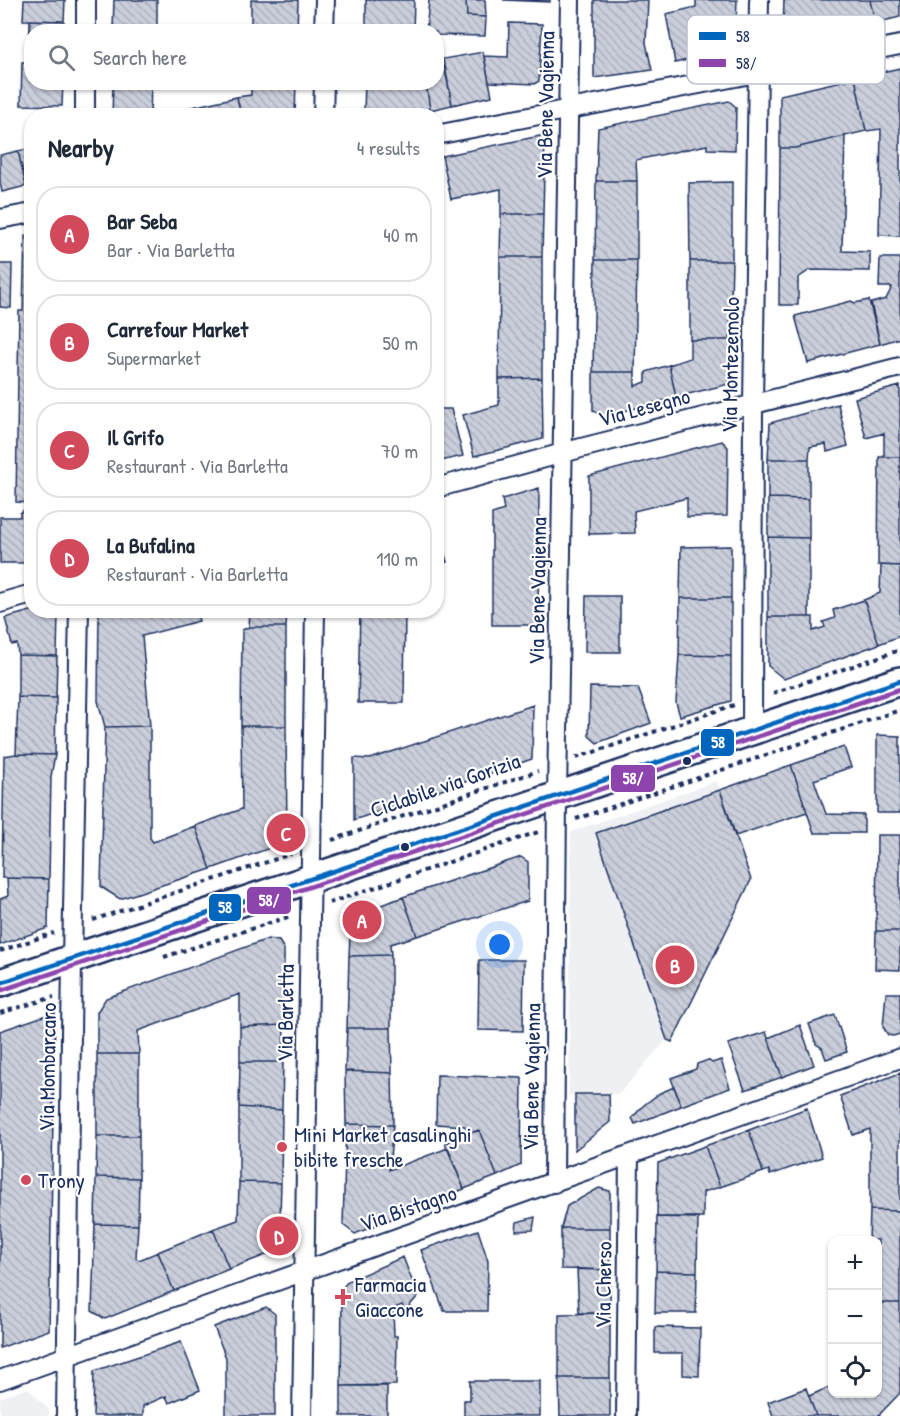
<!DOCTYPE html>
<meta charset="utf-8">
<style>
:root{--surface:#fff;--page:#f6f6f7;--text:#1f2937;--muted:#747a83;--line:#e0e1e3;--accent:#d1495b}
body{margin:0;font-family:"Patrick Hand",sans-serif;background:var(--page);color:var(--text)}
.controls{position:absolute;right:18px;bottom:18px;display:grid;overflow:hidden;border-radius:12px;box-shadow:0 2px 4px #0004}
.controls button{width:54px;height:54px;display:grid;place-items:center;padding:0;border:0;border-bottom:2px solid var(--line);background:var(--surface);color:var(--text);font:30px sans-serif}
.you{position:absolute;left:500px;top:945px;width:21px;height:21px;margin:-15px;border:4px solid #fff;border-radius:50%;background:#1a73e8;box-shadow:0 0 0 9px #1a73e833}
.badge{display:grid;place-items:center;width:39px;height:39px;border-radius:50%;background:var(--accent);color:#fff;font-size:20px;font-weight:700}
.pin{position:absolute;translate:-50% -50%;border:3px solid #fff;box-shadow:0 2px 6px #0006}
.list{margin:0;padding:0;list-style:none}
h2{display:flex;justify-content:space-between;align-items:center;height:78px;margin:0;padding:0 24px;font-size:26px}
h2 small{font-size:20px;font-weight:400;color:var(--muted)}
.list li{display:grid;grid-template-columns:39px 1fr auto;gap:18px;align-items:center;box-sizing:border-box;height:96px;margin:0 12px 12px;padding:0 12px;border:2px solid var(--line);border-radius:24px}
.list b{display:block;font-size:22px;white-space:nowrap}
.list p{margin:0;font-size:20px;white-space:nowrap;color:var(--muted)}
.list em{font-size:20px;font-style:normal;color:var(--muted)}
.icon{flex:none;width:33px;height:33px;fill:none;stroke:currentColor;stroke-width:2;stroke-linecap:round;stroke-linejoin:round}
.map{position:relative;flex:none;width:900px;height:1416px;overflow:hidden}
.search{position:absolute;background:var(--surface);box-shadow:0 2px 4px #0004;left:24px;top:24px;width:420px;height:66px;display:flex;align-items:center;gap:15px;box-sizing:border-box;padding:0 21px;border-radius:24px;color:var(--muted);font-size:22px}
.panel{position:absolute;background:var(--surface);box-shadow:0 2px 4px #0004;left:24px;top:108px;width:420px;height:510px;border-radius:24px}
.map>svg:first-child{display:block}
.built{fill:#eff0f4}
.building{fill:url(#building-back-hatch);stroke:#1b2f5e;stroke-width:1.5}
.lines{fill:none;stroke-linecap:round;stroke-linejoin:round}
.street-casing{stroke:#1b2f5e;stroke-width:22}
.secondary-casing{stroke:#1b2f5e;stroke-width:32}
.path{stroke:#1b2f5e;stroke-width:4;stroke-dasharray:4.5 4.5;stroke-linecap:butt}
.street{stroke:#fff;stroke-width:18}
.secondary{stroke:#fff;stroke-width:27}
.bus-1-casing{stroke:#fff;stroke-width:9}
.bus-2-casing{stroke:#fff;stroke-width:9}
.bus-1{stroke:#0065bd;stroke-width:4.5}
.bus-2{stroke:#8e44ad;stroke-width:4.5}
.bus-dot{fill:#1b2f5e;stroke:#fff;stroke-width:2}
.poi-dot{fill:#d1495b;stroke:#fff;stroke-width:2}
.labels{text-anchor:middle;stroke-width:4.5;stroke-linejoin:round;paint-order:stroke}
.street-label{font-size:22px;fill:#1b2f5e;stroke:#fff}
.poi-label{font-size:22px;fill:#1b2f5e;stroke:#fff;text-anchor:start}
.key{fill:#fff;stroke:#bbc1cf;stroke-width:1.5}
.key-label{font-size:16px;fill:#1b2f5e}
.line-badge{stroke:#fff;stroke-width:2}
.badge-label{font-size:16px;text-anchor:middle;font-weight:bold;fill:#fff}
</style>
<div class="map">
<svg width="900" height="1416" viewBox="0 0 900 1416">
<defs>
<pattern id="building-back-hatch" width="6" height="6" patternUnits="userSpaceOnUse" patternTransform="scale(1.5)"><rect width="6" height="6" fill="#caceda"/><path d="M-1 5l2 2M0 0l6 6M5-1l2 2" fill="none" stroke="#adb1be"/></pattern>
</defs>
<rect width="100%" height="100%" fill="#fff"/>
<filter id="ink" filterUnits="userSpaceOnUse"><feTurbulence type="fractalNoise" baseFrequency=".0167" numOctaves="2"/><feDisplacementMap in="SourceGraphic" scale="12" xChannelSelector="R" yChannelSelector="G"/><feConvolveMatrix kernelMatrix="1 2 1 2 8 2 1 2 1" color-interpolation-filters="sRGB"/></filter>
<g filter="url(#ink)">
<path class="built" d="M717 781 751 880 672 1042 666 1040 619 1094 569 1095 571 832Z
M28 1388 49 1410V1416H0V1398Z"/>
<path class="building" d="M24 0H65L64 21 23 20Z
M114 0H157V31L113 30Z
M251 0H298L297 32H251Z
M366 0H414L413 32 366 31Z
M429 0H466L467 16 486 17 485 36 436 35V32H426Z
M466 0H485L486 17 467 16Z
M503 0H550V2Z
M594 0H648L646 43 652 70 594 78Z
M696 0H737L735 48 675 63 666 14 696 7Z
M784 0H870L875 23 792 40 783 32Z
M870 0H900V17L875 23Z
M30 20 64 21V32H32V62H29Z
M509 23 542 24 539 81 534 84 489 82 484 56 508 57Z
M113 30 163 31V32H113Z
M483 52 492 96 452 105 443 59Z
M22 62H32V82H63L62 106 21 105Z
M445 66 452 105 430 110 426 82H436V67Z
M900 68V236L879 235 881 129 866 131 855 78Z
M855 78 866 131 795 148H780V95Z
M251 82H296L295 116H241L237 97 251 95Z
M365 82H426L430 110 401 116H367L364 113Z
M113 84 151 85 150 116H112Z
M237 97 241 116H185L183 109Z
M729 101 736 107 735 150 707 149V145L636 160 637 181H596L598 128Z
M545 135 543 214H501V189L451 199 442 156Z
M845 136 842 251 870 252V271L810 270 798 278V305H779L780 148H795Z
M32 148V185L26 186 18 151Z
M18 151 26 186 2 192 0 183V155Z
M596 181H637V260H595Z
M732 182V261H690L689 183Z
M501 214H543L542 257H500Z
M30 235H32V506H29V503L16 502 19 311H23L25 236Z
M500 257H542V378L499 379Z
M880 258H900V338L880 344 871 303 886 299 892 287H879Z
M595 260H637L635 372H593Z
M690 261H732L730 340H690Z
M0 264H12L11 308 0 307Z
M869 300 880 344 808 363 795 316 851 301 855 303Z
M690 340H730L729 384 676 397 669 365 690 358Z
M669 365 676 397 603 417 593 410V372H635V386L646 382V372Z
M542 378 543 439 474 456 463 415 499 405V379Z
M900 386V457H884V433L866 438 855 398Z
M838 404 848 446 827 452 826 444 810 447 809 459H768L770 423Z
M436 409H451L463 456 436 462Z
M722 441 728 447 727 516 687 517V498L634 511 635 533 589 534V476Z
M879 457H900V566L878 565Z
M768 459H809V499L768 498Z
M539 488 538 625H492V514L504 510 502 499Z
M768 498 809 499V538L768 537Z
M29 506H32V563H0V517H20V513Z
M436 523 447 562 436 565Z
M768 537 809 538V617H768Z
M731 546V598H680L681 547Z
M881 565 900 566V636L879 644 864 600 880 593Z
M586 596H620V652H585Z
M680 598H731V656L679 655Z
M864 600 879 644 784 679 768 666V617H813V631L825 627 823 622 835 618 833 610Z
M34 610 58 612 57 656 18 655 17 644 12 645 5 618Z
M99 610H196L199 621 142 636 150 726 105 727 98 701Z
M250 610H287L286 627H249Z
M360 610H405L404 703H358Z
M249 627H286V726H241L242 630Z
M18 655 57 656 56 698 18 697Z
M679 655 731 656V701L680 716 676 703Z
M590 687 638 688 651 723 597 743 589 736Z
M18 697 56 698 55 755 16 754Z
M533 705 532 759 354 820V758L370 759Z
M150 726V838L153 842 195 826 211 869 120 899 101 887 105 727Z
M241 726H286L287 842 211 869 195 826 242 809Z
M877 735 900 736V813H877Z
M844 747 851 767 814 780 826 814 864 815V833H814L791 765Z
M16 754 55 755 51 776 49 879 2 878 4 756Z
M791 765 807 812 735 836 720 790Z
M720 790 751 880 672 1042 667 1040 596 833Z
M877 835H900V931H876Z
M521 857 528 862V901L417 936 403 897Z
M7 878 49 879 48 928 0 945V899L8 896Z
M403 897 417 936 390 944 391 955 349 956 351 916Z
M876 931H900V970L875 969Z
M268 939 279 941 284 949V1025L240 1027V994L138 1031 139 1054H97V1012L106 998Z
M391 955V1028H347L349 956Z
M479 960H524L523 1031 478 1030Z
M886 993H900V1034L893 1036 888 1035 883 1027Z
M55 1012 49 1330 0 1348V1031Z
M835 1015 847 1052 826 1059 822 1048 816 1044 809 1024Z
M284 1025 283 1062H240V1027Z
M800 1025 814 1065 782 1077 768 1038Z
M347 1028H391L392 1073 345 1071Z
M766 1032 782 1077 745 1090 728 1044Z
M97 1054H139V1136H97Z
M708 1060 712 1063 721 1060 730 1088 681 1106 671 1078 696 1069 697 1064Z
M240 1062H283L282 1110 239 1107Z
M345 1071 392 1073 393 1125 346 1124Z
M900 1073V1211L870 1210V1129L853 1135 840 1096Z
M437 1075 522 1078 521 1165 497 1176 479 1130 468 1134 465 1126 436 1124Z
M674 1087 681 1106 635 1124 632 1118 644 1105 660 1093Z
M575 1094H609L610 1122 575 1150Z
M239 1107 282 1110 281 1183 239 1182Z
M807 1108 822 1157 770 1175 769 1170 763 1172 749 1130Z
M346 1124 393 1125 389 1170 448 1148 464 1189 355 1234 343 1225Z
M479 1130 497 1176 464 1189 445 1143Z
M749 1130 763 1172 720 1187 705 1146Z
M97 1136H139V1178L96 1177Z
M705 1146 720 1187 703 1192V1217H657L658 1163Z
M96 1177 139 1178 138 1225 95 1224Z
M239 1182 281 1183 279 1250 229 1269 213 1229 238 1220Z
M599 1188 610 1191V1228H561L567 1206Z
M870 1210 900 1211V1303H878V1240H869Z
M535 1217 533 1230 516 1231 517 1222Z
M657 1217 698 1218 697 1272 656 1271Z
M95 1224 138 1225 136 1258 139 1260 158 1252 174 1291 105 1319 92 1311Z
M561 1228H610V1270L561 1269Z
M213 1229 229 1269 174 1291 158 1252Z
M478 1230 488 1261 487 1311H444L421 1250Z
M403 1257 418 1296 405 1311 402 1305 393 1309 394 1336H397L396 1385 341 1386 342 1296 344 1286 348 1281Z
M577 1269 610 1270V1313H579Z
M656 1271 697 1272 696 1313H655Z
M878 1303H900V1393L878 1416H816L809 1396 832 1386V1394H878Z
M266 1307 275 1314V1416H226V1358L214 1327Z
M610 1313V1378H559V1314Z
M655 1327 700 1328 699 1376 683 1375V1353H655Z
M181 1342 200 1390 169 1403 166 1396 143 1406V1416H93L94 1371Z
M559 1378H610V1416H560Z
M470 1381H540V1416H464V1400H470Z
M341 1386H387V1416H341Z
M806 1388 816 1416H773L768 1402Z"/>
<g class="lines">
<defs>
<path id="street" d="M86 32V0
M324 32 325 0
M85 116V82
M323 116 324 82
M436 135 900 45
M0 219 32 213
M436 488 581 448 900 367
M0 603 32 594
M752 730 753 404 759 0
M554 1183 557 796 570 0
M0 1380 900 1058
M66 1416 72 959 79 610
M302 1416 315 610
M626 1416 629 1155"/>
<path id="secondary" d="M0 983 900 681"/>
</defs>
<use href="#street" class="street-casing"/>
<use href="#secondary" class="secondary-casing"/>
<path class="path" d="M773 693 900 650
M576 758 734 705
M576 819 900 710
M332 840 538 771
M329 903 538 832
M93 920 291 854
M0 951 54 933
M164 957 291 916
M0 1013 54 997"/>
<use href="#street" class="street"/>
<use href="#secondary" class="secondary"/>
<defs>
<path id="bus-1" d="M0 983 900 681"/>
<path id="bus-2" d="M2 990 900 689"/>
</defs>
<use href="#bus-1" class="bus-1-casing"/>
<use href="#bus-2" class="bus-2-casing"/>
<use href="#bus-1" class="bus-1"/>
<use href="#bus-2" class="bus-2"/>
</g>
</g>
<g class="bus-dot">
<circle cx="687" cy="761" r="5"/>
<circle cx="405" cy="847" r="5"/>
</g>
<g class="poi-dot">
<circle cx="282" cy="1147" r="6"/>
<circle cx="26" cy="1180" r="6"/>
<path d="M340 1288h6v6h6v6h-6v6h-6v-6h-6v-6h6z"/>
</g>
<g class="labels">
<g class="street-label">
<text transform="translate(545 105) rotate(-89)" y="8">Via Bene Vagienna</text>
<text transform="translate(730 365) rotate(-89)" y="8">Via Montezemolo</text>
<text transform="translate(644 407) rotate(-15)" y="8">Via Lesegno</text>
<text transform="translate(537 591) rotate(-89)" y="8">Via Bene Vagienna</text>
<text transform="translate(445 785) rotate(-19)" y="8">Ciclabile via Gorizia</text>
<text transform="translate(285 1013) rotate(-89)" y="8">Via Barletta</text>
<text transform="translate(47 1067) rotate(-89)" y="8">Via Mombarcaro</text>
<text transform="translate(531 1077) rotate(-89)" y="8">Via Bene Vagienna</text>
<text transform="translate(408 1208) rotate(-19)" y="8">Via Bistagno</text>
<text transform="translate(603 1285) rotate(-89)" y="8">Via Cherso</text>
</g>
<g class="poi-label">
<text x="294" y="1142">Mini Market casalinghi<tspan x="294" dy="25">bibite fresche</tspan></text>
<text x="38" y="1188">Trony</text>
<text x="355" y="1292">Farmacia<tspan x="355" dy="25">Giaccone</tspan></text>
</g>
</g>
<rect x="687" y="15" width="198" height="69" rx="9" class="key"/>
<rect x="699" y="32" width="27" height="8" fill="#0065bd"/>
<rect x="699" y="59" width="27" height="8" fill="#8e44ad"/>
<g class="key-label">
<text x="736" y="42">58</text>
<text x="736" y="69">58/</text>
</g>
<g class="line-badge">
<rect x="700" y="728" width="35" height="29" rx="6" fill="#0065bd"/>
<rect x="610" y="764" width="46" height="29" rx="6" fill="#8e44ad"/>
<rect x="246" y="886" width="46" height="29" rx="6" fill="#8e44ad"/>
<rect x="208" y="893" width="34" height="29" rx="6" fill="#0065bd"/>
</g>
<g class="badge-label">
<text x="718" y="748">58</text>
<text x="633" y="784">58/</text>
<text x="269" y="906">58/</text>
<text x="225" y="913">58</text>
</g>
</svg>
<div class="controls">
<button>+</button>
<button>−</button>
<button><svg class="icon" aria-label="locate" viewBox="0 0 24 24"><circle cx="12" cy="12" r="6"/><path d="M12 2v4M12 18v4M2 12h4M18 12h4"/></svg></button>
</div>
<div class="you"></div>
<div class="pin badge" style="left:362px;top:920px">A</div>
<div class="pin badge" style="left:675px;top:965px">B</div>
<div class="pin badge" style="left:286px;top:833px">C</div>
<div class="pin badge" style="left:279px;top:1236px">D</div>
<div class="search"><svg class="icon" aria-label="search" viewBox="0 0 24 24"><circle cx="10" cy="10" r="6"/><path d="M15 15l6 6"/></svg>Search here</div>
<section class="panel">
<h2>Nearby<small>4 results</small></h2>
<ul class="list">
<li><span class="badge">A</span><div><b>Bar Seba</b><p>Bar · Via Barletta</p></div><em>40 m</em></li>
<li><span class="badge">B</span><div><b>Carrefour Market</b><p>Supermarket</p></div><em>50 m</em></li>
<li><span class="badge">C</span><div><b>Il Grifo</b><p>Restaurant · Via Barletta</p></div><em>70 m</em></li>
<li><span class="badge">D</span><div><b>La Bufalina</b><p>Restaurant · Via Barletta</p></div><em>110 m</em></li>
</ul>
</section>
</div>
